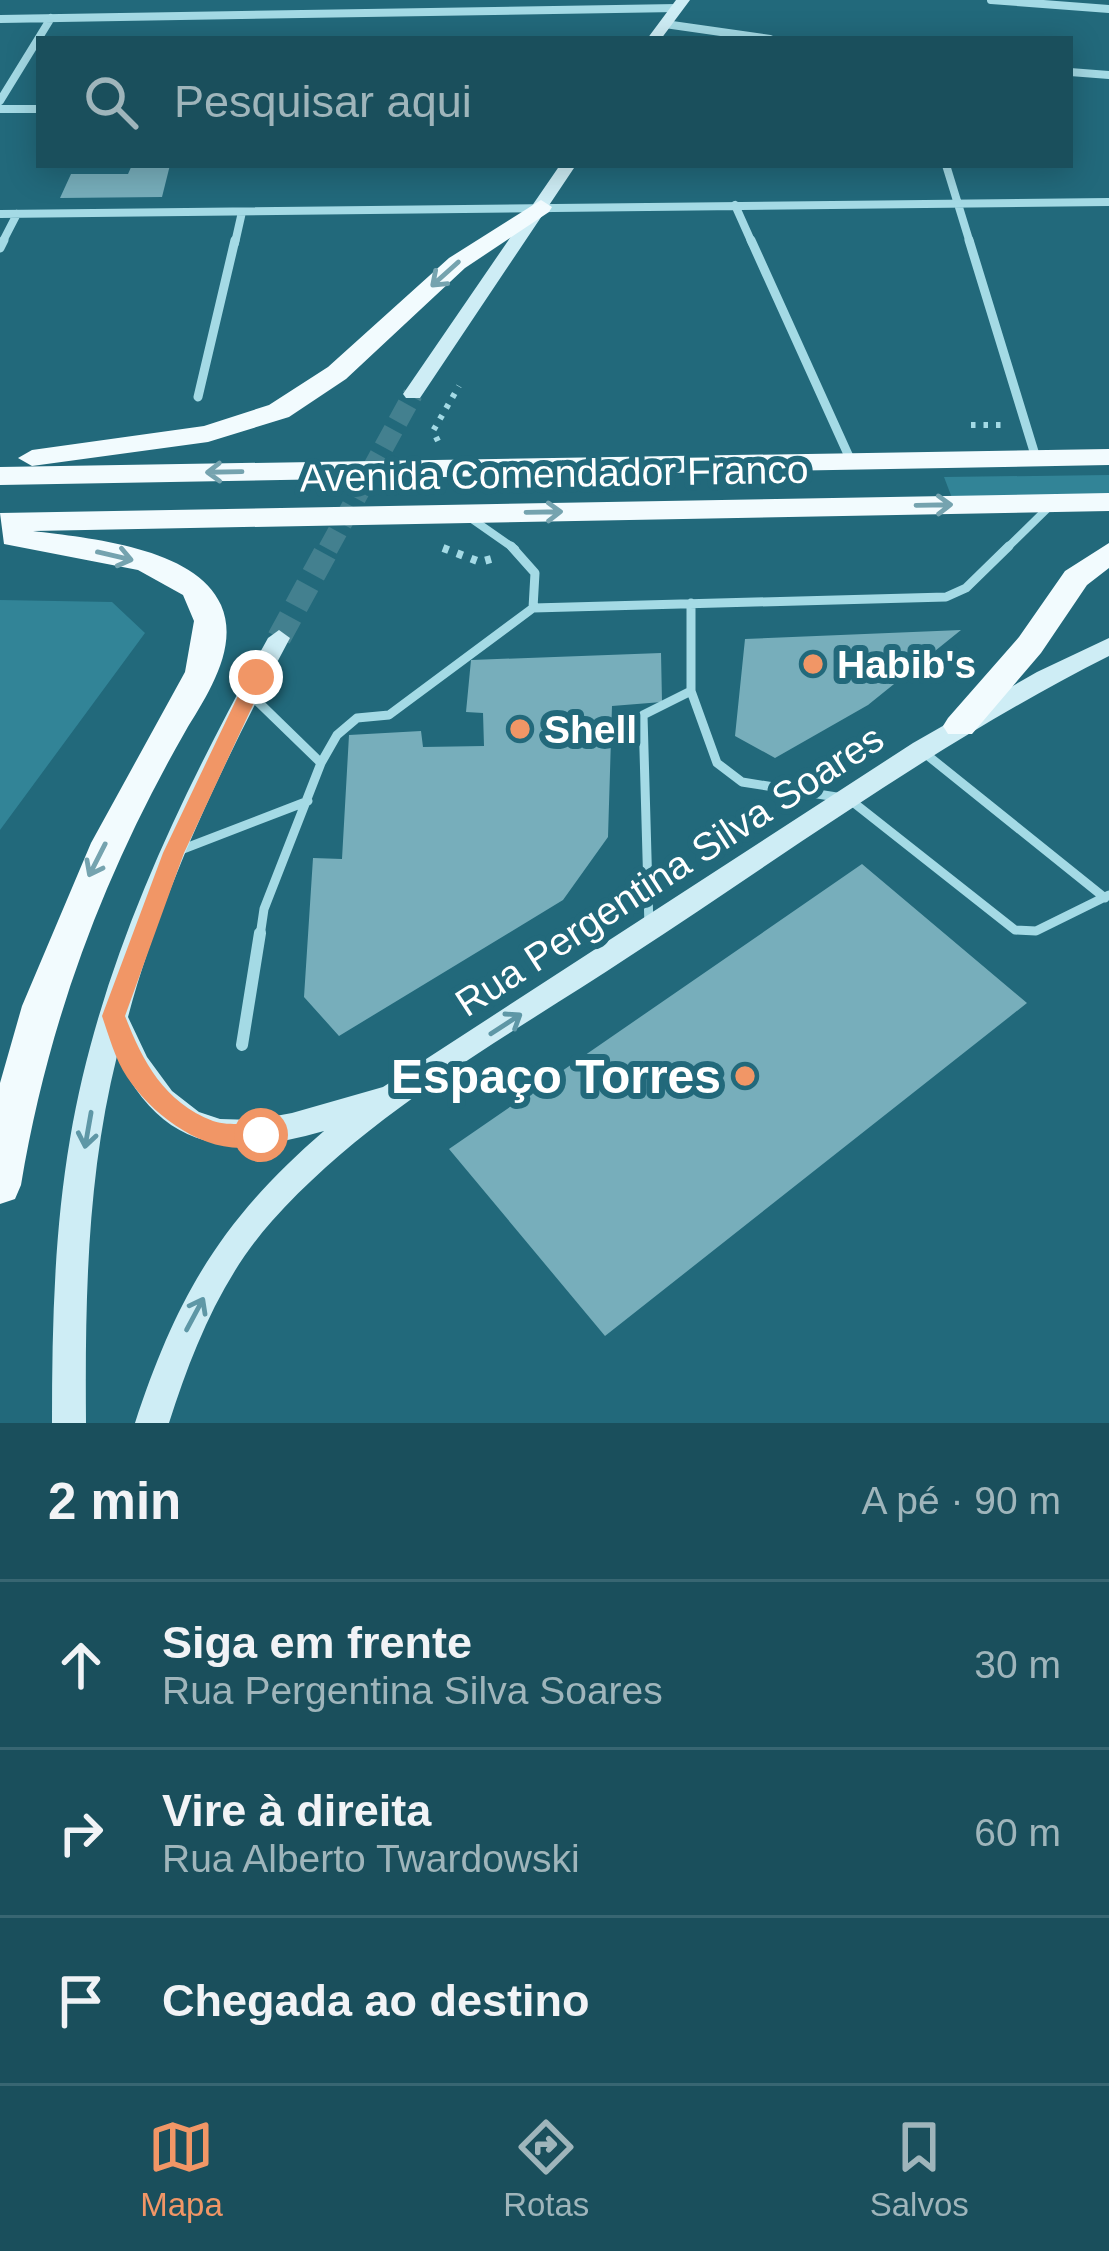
<!DOCTYPE html>
<html lang="pt">
<meta charset="utf-8">
<style>
:root{--surface:#1a4f5c;--page:#235662;--text:#f1f3f6;--muted:#9fb5bb;--line:#386672;--accent:#f19666}
body{margin:0;font-family:Helvetica,sans-serif;background:var(--page);color:var(--text)}
.stop{position:absolute;width:36px;height:36px;margin:-27px;border:9px solid #f19666;border-radius:50%;background:#fff}
.stop.end{background:#f19666;border-color:#fff;box-shadow:0 3px 12px #0008}
.list{margin:0;padding:0;list-style:none}
h2{display:flex;justify-content:space-between;align-items:center;height:156px;margin:0;padding:0 48px;font-size:51px}
h2 small{font-size:39px;font-weight:400;color:var(--muted)}
.list li{display:grid;grid-template-columns:78px 1fr auto;gap:36px;align-items:center;box-sizing:border-box;height:168px;padding:0 48px;border-top:3px solid var(--line)}
.list b{display:block;font-size:45px;white-space:nowrap}
.list p{margin:0;font-size:39px;white-space:nowrap;color:var(--muted)}
.list em{font-size:39px;font-style:normal;color:var(--muted)}
.icon{flex:none;width:66px;height:66px;fill:none;stroke:currentColor;stroke-width:2;stroke-linecap:round;stroke-linejoin:round}
.map{position:relative;flex:none;width:1109px;height:1423px;overflow:hidden}
.search{position:absolute;background:var(--surface);box-shadow:0 6px 30px #0003;left:36px;right:36px;top:36px;height:132px;display:flex;align-items:center;gap:30px;box-sizing:border-box;padding:0 42px;border-radius:0px;color:var(--muted);font-size:45px}
.sheet{height:660px;background:var(--surface)}
nav{display:flex;justify-content:space-around;align-items:center;box-sizing:border-box;height:168px;border-top:3px solid var(--line);background:var(--surface);font-size:33px;color:var(--muted)}
nav a{display:grid;justify-items:center;gap:6px}
nav .on{color:var(--accent)}
.map>svg:first-child{display:block}
.green{fill:#328497}
.building{fill:#77aebb}
.lines{fill:none;stroke-linecap:round;stroke-linejoin:round}
.secondary-tunnel-far1{stroke:#43808f;stroke-width:20;stroke-dasharray:20 9;stroke-linecap:butt}
.secondary-tunnel{stroke:#43808f;stroke-width:24;stroke-dasharray:24 12;stroke-linecap:butt}
.path-far1{stroke:#a4dae5;stroke-width:6;stroke-dasharray:4.5 8;stroke-linecap:butt}
.path{stroke:#a4dae5;stroke-width:8;stroke-dasharray:6 9;stroke-linecap:butt}
.service-far2{stroke:#a4dae5;stroke-width:8}
.service-far1{stroke:#a4dae5;stroke-width:9}
.service{stroke:#a4dae5;stroke-width:12}
.minor-far1{stroke:#a4dae5;stroke-width:8}
.minor{stroke:#a4dae5;stroke-width:9}
.secondary{fill:#ceedf5;fill-rule:evenodd}
.trunk{fill:#f2fbfe;fill-rule:evenodd}
.oneway{stroke:#75a3af}
.oneway2{stroke:#5e97a6}
.route{fill:#f19666}
.poi-dot{fill:#f19666;stroke:#22697b;stroke-width:4.5}
.labels{text-anchor:middle;stroke-width:12;stroke-linejoin:round;paint-order:stroke}
.street-label{font-size:39px;fill:#fff;stroke:#22697b}
.poi-label{font-size:39px;font-weight:bold;fill:#fff;stroke:#22697b;text-anchor:start}
.near-poi-label{font-size:48px;font-weight:bold;fill:#fff;stroke:#22697b;text-anchor:end}
</style>
<div class="map">
<svg width="1109" height="1423" viewBox="0 0 1109 1423">
<rect width="100%" height="100%" fill="#22697b"/>
<path class="green" d="M1109 475V495L952 498 944 477Z
M0 600 112 602 145 633 0 830Z"/>
<path class="building" d="M132 165H170L162 197 60 198 71 174H128Z
M961 630 868 705 775 758 735 736 745 639Z
M661 653 662 702 612 706 608 837 563 900 339 1036 304 997 313 858 342 859 349 735 421 731 423 747 484 746 483 713 466 712 471 660Z
M862 864 1027 1003 605 1336 449 1149Z"/>
<g class="lines">
<path class="secondary-tunnel-far1" d="M328 549 413 394"/>
<path class="secondary-tunnel" d="M279 638 329 546"/>
<path class="path-far1" d="M971 425H1004
M438 441 433 431 459 386"/>
<path class="path" d="M443 548 480 562 491 559"/>
<path class="service-far2" d="M469 517 515 549
M1006 549 1050 506"/>
<path class="service-far1" d="M533 608 946 597 966 588 1009 546
M691 691 717 763 742 782 849 799 1015 930 1036 931 1109 895
M249 693 321 763
M922 751 1105 898
M178 851 308 801
M649 927 643 715 691 691V603
M260 936 264 909 321 763 337 735 357 718 389 715 533 608 535 573 511 546"/>
<path class="service" d="M242 1045 260 933"/>
<path class="minor-far1" d="M991 0 1109 9
M0 19 677 8
M665 24 770 39
M1070 72 1109 75
M0 101 51 18
M0 109H39
M946 165 970 243
M735 205 752 243
M0 214 1109 202
M2 243 17 214
M235 243 242 212"/>
<path class="minor" d="M751 240 851 461
M969 240 1036 458
M0 248 4 240
M198 397 235 240"/>
<path class="secondary" d="M676 0H690L661 39H647Z
M560 165H576L420 398H406L403 394Z
M279 630 290 638C225 759 164 884 128 1017L147 1057 172 1091 199 1112 220 1119 254 1120 292 1113 383 1087 913 743 1037 672 1109 638V656C940 741 788 853 630 956 506 1038 372 1110 272 1221 221 1278 192 1351 169 1423H135C177 1295 222 1219 324 1131 231 1158 162 1152 117 1056 87 1176 85 1299 86 1423H52C52 1328 54 1233 70 1139 100 961 181 795 268 638Z"/>
<path class="trunk" d="M541 200 552 207 549 212 465 268 346 379 289 417 208 442 32 466 18 458 32 450 204 426 269 405 328 367 449 258Z
M1109 449V465L0 485V467Z
M1109 493V511L33 531C87 538 196 547 221 605 240 648 206 697 185 732 103 875 48 1023 21 1185L15 1199 0 1204V1083L22 1006 91 843 185 672 194 621 183 595 138 570 4 544 0 513Z
M1109 543V568L1087 585 1041 653 972 734H948L943 726 948 718 1019 637 1065 571Z"/>
</g>
<defs><path id="oneway-shaft" d="M-6 0H5M1.5-3L5.5 0L1.5 3" fill="none" stroke-width="1.6" stroke-linecap="round" stroke-linejoin="round" transform="scale(3)"/></defs>
<g class="oneway">
<use href="#oneway-shaft" transform="translate(445 274) rotate(138)"/>
<use href="#oneway-shaft" transform="translate(224 472) rotate(179)"/>
<use href="#oneway-shaft" transform="translate(934 505) rotate(-1)"/>
<use href="#oneway-shaft" transform="translate(544 512) rotate(-1)"/>
<use href="#oneway-shaft" transform="translate(115 556) rotate(13)"/>
<use href="#oneway-shaft" transform="translate(97 860) rotate(117)"/>
</g>
<g class="oneway2">
<use href="#oneway-shaft" transform="translate(506 1024) rotate(-33)"/>
<use href="#oneway-shaft" transform="translate(88 1130) rotate(100)"/>
<use href="#oneway-shaft" transform="translate(195 1314) rotate(-62)"/>
</g>
<path class="route" d="M256 671 266 677 184 853 125 1016C143 1062 164 1102 213 1121 231 1127 251 1121 269 1127V1143C215 1163 155 1119 127 1077 115 1059 109 1036 102 1016L163 853 247 677Z"/>
<g class="poi-dot">
<circle cx="813" cy="664" r="12"/>
<circle cx="520" cy="729" r="12"/>
<circle cx="745" cy="1076" r="12"/>
</g>
<g class="labels">
<g class="street-label">
<text transform="translate(554 473) rotate(-1)" y="14">Avenida Comendador Franco</text>
<text transform="translate(669 870) rotate(-33)" y="14">Rua Pergentina Silva Soares</text>
</g>
<g class="poi-label">
<text x="837" y="678">Habib's</text>
<text x="544" y="743">Shell</text>
</g>
<g class="near-poi-label">
<text x="721" y="1093">Espaço Torres</text>
</g>
</g>
</svg>
<div class="stop" style="left:261px;top:1135px"></div>
<div class="stop end" style="left:256px;top:677px"></div>
<div class="search"><svg class="icon" aria-label="search" viewBox="0 0 24 24"><circle cx="10" cy="10" r="6"/><path d="M15 15l6 6"/></svg>Pesquisar aqui</div>
</div>
<section class="sheet">
<h2>2 min<small>A pé · 90 m</small></h2>
<ul class="list">
<li><svg class="icon" aria-label="ahead" viewBox="0 0 24 24"><path d="M12 20V5M6 11l6-6 6 6"/></svg><div><b>Siga em frente</b><p>Rua Pergentina Silva Soares</p></div><em>30 m</em></li>
<li><svg class="icon" aria-label="right" viewBox="0 0 24 24"><path d="M7 20v-9h11M14 6l5 5-5 5"/></svg><div><b>Vire à direita</b><p>Rua Alberto Twardowski</p></div><em>60 m</em></li>
<li><svg class="icon" aria-label="arrive" viewBox="0 0 24 24"><path d="M6 21V4h12l-3 4 3 4H6"/></svg><div><b>Chegada ao destino</b></div></li>
</ul>
</section>
<nav>
<a class="on"><svg class="icon" aria-label="map" viewBox="0 0 24 24"><path d="M3 6l6-2 6 2 6-2v14l-6 2-6-2-6 2zM9 4v14M15 6v14"/></svg>Mapa</a>
<a><svg class="icon" aria-label="directions" viewBox="0 0 24 24"><path d="M12 3l9 9-9 9-9-9zM9 14v-3h6M13 9l2 2-2 2"/></svg>Rotas</a>
<a><svg class="icon" aria-label="saved" viewBox="0 0 24 24"><path d="M7 4h10v16l-5-4-5 4z"/></svg>Salvos</a>
</nav>
